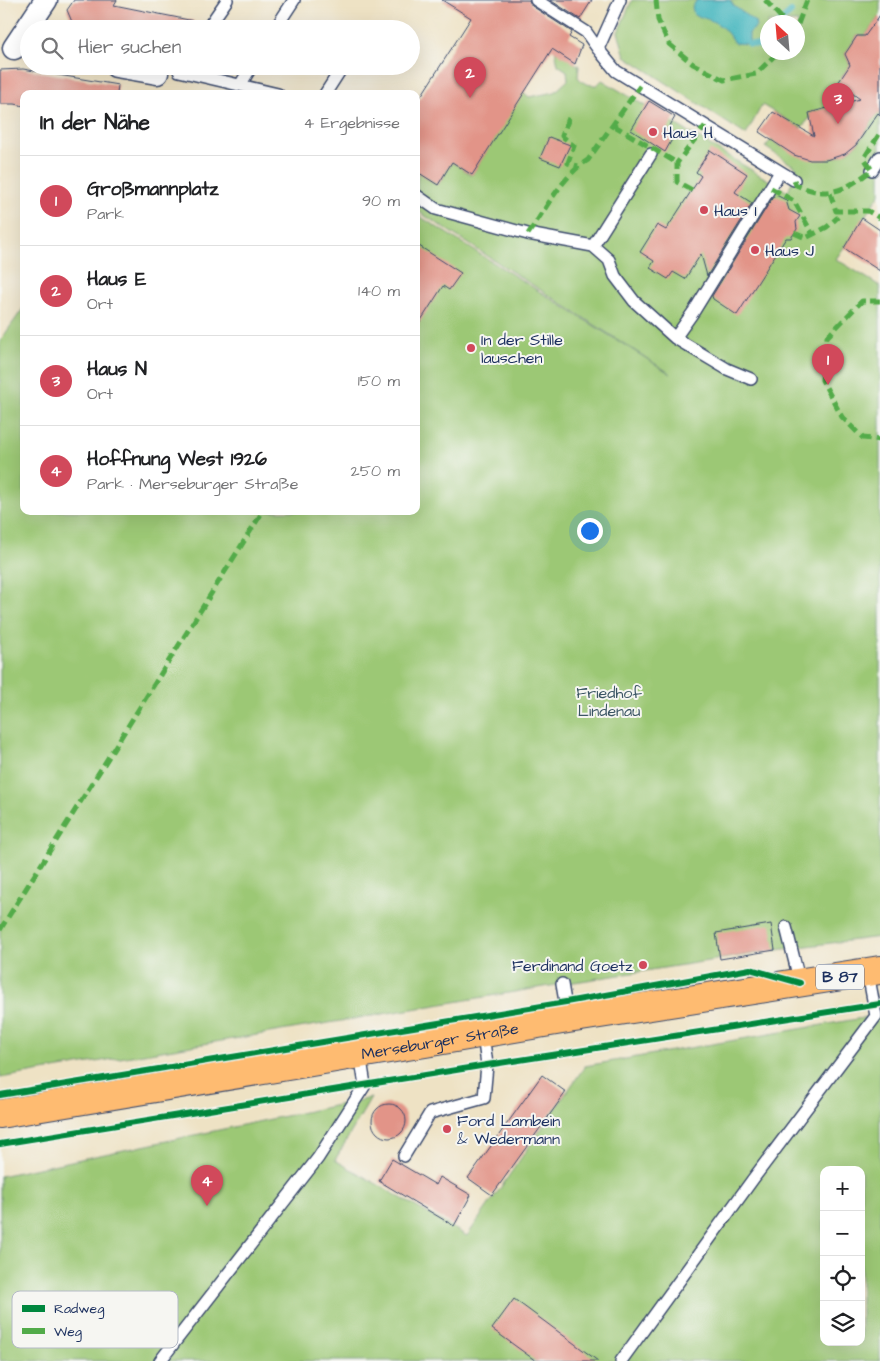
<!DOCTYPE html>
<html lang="de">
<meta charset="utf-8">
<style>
:root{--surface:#fff;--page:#f2f2f2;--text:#202124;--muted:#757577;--line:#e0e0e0;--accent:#d1495b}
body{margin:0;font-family:"Architects Daughter",sans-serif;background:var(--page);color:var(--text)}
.controls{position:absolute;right:15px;bottom:15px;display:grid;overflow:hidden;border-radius:10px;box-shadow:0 5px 20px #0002}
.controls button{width:45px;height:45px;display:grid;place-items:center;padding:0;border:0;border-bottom:1px solid var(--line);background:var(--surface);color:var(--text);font:25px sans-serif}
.compass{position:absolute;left:760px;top:15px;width:45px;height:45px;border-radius:50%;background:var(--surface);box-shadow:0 5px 20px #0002;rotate:334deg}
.you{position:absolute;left:589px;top:530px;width:18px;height:18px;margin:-12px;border:4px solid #fff;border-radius:50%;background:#1a73e8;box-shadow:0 0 0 8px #1a73e833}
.badge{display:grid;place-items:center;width:32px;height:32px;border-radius:50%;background:var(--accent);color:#fff;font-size:16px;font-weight:700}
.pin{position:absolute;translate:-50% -41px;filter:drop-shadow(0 1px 2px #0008)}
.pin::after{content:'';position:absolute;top:26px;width:18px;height:15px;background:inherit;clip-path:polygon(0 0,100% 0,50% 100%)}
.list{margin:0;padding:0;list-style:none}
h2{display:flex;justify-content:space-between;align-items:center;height:65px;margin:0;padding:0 20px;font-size:21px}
h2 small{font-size:16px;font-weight:400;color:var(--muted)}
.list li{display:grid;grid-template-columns:32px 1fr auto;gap:15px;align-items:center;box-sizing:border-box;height:90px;padding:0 20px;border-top:1px solid var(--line)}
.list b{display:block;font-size:19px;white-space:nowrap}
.list p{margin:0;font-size:16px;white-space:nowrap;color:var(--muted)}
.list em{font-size:16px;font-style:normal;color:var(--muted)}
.icon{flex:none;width:28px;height:28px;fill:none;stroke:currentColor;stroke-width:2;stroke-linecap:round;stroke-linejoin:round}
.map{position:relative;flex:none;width:880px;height:1361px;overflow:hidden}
.search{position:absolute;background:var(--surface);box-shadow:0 5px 20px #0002;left:20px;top:20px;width:400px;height:55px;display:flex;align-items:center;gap:12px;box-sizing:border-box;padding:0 18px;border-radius:28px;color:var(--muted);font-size:19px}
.panel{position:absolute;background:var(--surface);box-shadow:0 5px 20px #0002;left:20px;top:90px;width:400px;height:425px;border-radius:10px}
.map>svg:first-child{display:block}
.green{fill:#9cc875;stroke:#5c7c6a;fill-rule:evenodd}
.water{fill:#47b7bf;stroke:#31738e}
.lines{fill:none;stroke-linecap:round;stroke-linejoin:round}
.stream{stroke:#47b7bf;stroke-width:6}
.building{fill:#e29488}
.lane-casing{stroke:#3b4a6d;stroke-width:14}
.street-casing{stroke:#3b4a6d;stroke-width:25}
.primary-casing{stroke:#3b4a6d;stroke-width:30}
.lane{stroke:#fff;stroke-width:11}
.street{stroke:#fff;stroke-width:22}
.primary{stroke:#febb71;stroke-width:28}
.quiet{stroke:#52ab49;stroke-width:5;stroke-dasharray:10 5;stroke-linecap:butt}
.cycleway-casing{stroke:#f6f6f2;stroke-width:9}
.cycleway{stroke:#00873e;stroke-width:6}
.poi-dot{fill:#d1495b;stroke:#f6f6f2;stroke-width:2}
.labels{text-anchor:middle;stroke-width:4;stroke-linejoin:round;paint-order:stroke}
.shield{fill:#f6f6f2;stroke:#5d6b8a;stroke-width:1}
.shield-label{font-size:15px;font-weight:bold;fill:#1b2f5e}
.poi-label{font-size:16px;fill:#1b2f5e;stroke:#f6f6f2;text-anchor:start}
.park-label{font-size:16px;fill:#3b5564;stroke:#f6f6f2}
.street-label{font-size:16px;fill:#1b2f5e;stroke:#f6f6f2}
.key{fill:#f6f6f2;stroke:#b4bac6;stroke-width:1}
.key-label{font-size:14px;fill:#1b2f5e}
</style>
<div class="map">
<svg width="880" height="1361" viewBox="0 0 880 1361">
<rect width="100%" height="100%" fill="#f6f6f2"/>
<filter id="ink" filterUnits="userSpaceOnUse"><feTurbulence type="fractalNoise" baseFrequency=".02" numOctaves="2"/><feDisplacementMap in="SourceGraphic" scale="10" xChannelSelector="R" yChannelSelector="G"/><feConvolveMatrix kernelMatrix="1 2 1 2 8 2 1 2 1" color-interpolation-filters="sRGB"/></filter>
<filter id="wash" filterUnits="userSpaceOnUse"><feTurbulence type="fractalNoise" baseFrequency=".0096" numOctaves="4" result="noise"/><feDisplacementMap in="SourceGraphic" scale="20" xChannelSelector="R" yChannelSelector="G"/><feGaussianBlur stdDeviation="1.12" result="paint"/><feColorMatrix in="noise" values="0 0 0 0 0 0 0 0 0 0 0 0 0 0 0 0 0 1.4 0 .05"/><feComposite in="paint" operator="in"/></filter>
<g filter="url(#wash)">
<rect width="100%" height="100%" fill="#eee2c4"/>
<path class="green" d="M632 0H880V15L865 36H857L845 54 850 65 838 83 855 96 839 119 823 109 809 113 810 118 801 128 762 105 746 135 625 56 618 32ZM768 22H798V52H768Z
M555 49 579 66 578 77C583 84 588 85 597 85L602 80 788 192 797 168 765 147 771 140C793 154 811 165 836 157 844 154 851 151 856 145 865 135 872 121 880 109V194L836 259 880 286V937L791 948 562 984 0 1078V341L24 307V511H416V214L671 374 416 210 418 172 438 185 452 162 472 175 523 92 529 97 555 92 568 80 567 71 558 65Z
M880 1015V1361H0V1176L371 1098 335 1160 467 1236 585 1066ZM824 1170H861V1342H824Z"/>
<path class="water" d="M697 0H730L734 6 755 22 756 27 749 33V44L734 43C723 24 715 21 694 15L692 7Z"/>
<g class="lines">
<path class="stream" d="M780 22 791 12
M749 44 765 46 768 43"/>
</g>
<g id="blocks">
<path class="building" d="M74 0H117L114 5 194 21V29H75L67 10Z
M442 0H529L532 6 572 32 569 37 582 45 575 64 552 49 472 175 452 162 438 185 416 171V104L471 18Z
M550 0H592L580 19Z
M880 15V115L878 113 856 145 845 154 826 160H810L794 155 759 132 773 112 814 136 809 113 860 99 838 83 850 65 845 54 857 36H865Z
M23 69 118 85 117 94H24V106L15 104H0V70Z
M649 101 675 117 668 129 675 134 665 152 631 130Z
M549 137 570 145 560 166 540 158Z
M710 150 747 174 735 192 752 203 707 276 701 254 685 279 673 272 668 279 650 268 654 261 640 252 657 225 666 230 701 176 696 172Z
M778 196 786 200 789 210 800 216 796 222 797 229 791 238H786L737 315 713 299 712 296 773 197Z
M862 218 880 230V271L844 248Z
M416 244 461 273 449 290 443 286 416 328Z
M771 924 775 950 720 959 716 933Z
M542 1075 566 1092 492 1195 468 1178Z
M372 1121a17 17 0 1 1 34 0a17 17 0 1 1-34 0Z
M392 1159 436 1185 440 1177 471 1195 454 1226 379 1181Z
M514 1299 598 1361H536L492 1329Z"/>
</g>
</g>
<g filter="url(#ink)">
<use href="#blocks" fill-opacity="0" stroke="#3b4a6d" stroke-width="1"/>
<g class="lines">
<defs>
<path id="lane" d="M536 0 586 32 598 49 616 71 794 180
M207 29 227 0
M275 29 294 0
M598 49 620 0
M179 71 278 94
M240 85 252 66
M325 94 343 66
M872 170 880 157
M416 195 436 209 528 234 593 246 651 154
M593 246 609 260 615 276 634 301 675 338 727 369 751 379
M675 338 694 311 780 172
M786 927 800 983
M562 984 568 1019
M404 1156 430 1113 484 1098 487 1065 483 1034
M160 1361 318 1158 365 1085 360 1054
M621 1361 753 1179 876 1016 868 973"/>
<path id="street" d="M14 48 46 0
M116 66 157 73"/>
<g id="primary">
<path id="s1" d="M0 1114 568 1019 880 970"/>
</g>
</defs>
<use href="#lane" class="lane-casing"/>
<use href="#street" class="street-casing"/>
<use href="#primary" class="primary-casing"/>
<use href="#lane" class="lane"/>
<use href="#street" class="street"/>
<use href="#primary" class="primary"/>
<path class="quiet" d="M656 0 658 20 669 44 693 64 724 80 756 74 778 52
M765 0 785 22
M798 24 807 0
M569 118 562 136 574 146 568 163 578 166
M613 125 677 163
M794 180 796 185C830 199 844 191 872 170L864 158 880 133
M771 188 794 201 813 235
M692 190 677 182V163L705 126
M830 193 836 211H868L880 218
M794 233 806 238 827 227 838 217
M528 234C546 209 562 176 588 160L640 86
M880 301H862L827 337 822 380 842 417 863 438 880 440
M0 930 263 511"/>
<defs>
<path id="cycleway" d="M0 1095 566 1002 750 969 800 983
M0 1144 487 1065 880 1004"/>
</defs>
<use href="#cycleway" class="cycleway-casing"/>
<use href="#cycleway" class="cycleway"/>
</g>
</g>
<g class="poi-dot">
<circle cx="653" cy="132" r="5"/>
<circle cx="704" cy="210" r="5"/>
<circle cx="755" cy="250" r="5"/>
<circle cx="471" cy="348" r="5"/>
<circle cx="643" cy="965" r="5"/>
<circle cx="447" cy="1129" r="5"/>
</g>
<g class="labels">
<rect class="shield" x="816" y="964.5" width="48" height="25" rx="4"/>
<g class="shield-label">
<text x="840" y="982">B 87</text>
</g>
<g class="poi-label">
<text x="663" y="138">Haus H</text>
<text x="714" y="216">Haus I</text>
<text x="765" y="256">Haus J</text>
<text x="481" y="345">In der Stille<tspan x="481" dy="18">lauschen</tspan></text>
<text x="633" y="971" text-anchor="end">Ferdinand Goetz</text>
<text x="457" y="1126">Ford Lambein<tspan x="457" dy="18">&amp; Wedermann</tspan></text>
</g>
<g class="park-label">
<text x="609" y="698">Friedhof<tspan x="609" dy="18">Lindenau</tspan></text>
</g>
<g class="street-label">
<text dy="6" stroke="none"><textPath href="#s1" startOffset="446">Merseburger Straße</textPath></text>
</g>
</g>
<rect x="12" y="1291" width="166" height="57" rx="8" class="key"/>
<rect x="22" y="1305" width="23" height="7" fill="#00873e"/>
<rect x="22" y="1328" width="23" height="6" fill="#52ab49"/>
<g class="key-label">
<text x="54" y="1313">Radweg</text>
<text x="54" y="1336">Weg</text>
</g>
</svg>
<div class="controls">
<button>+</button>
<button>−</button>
<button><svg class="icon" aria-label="locate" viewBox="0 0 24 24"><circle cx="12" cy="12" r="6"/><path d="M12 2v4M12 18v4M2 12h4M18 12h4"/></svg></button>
<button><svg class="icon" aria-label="layers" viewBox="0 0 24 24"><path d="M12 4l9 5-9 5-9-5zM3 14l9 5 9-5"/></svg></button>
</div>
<svg class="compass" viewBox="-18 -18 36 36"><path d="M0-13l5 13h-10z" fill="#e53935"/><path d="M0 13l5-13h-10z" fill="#757577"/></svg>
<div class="you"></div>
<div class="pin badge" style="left:828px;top:385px">1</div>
<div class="pin badge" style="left:470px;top:98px">2</div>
<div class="pin badge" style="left:838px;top:124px">3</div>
<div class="pin badge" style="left:207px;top:1206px">4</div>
<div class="search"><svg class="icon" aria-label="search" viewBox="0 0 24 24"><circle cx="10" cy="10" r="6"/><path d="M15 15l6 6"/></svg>Hier suchen</div>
<section class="panel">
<h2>In der Nähe<small>4 Ergebnisse</small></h2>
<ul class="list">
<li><span class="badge">1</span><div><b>Großmannplatz</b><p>Park</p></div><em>90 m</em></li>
<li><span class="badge">2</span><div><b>Haus E</b><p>Ort</p></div><em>140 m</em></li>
<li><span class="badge">3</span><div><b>Haus N</b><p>Ort</p></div><em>150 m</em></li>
<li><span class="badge">4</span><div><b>Hoffnung West 1926</b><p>Park · Merseburger Straße</p></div><em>250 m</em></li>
</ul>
</section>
</div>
